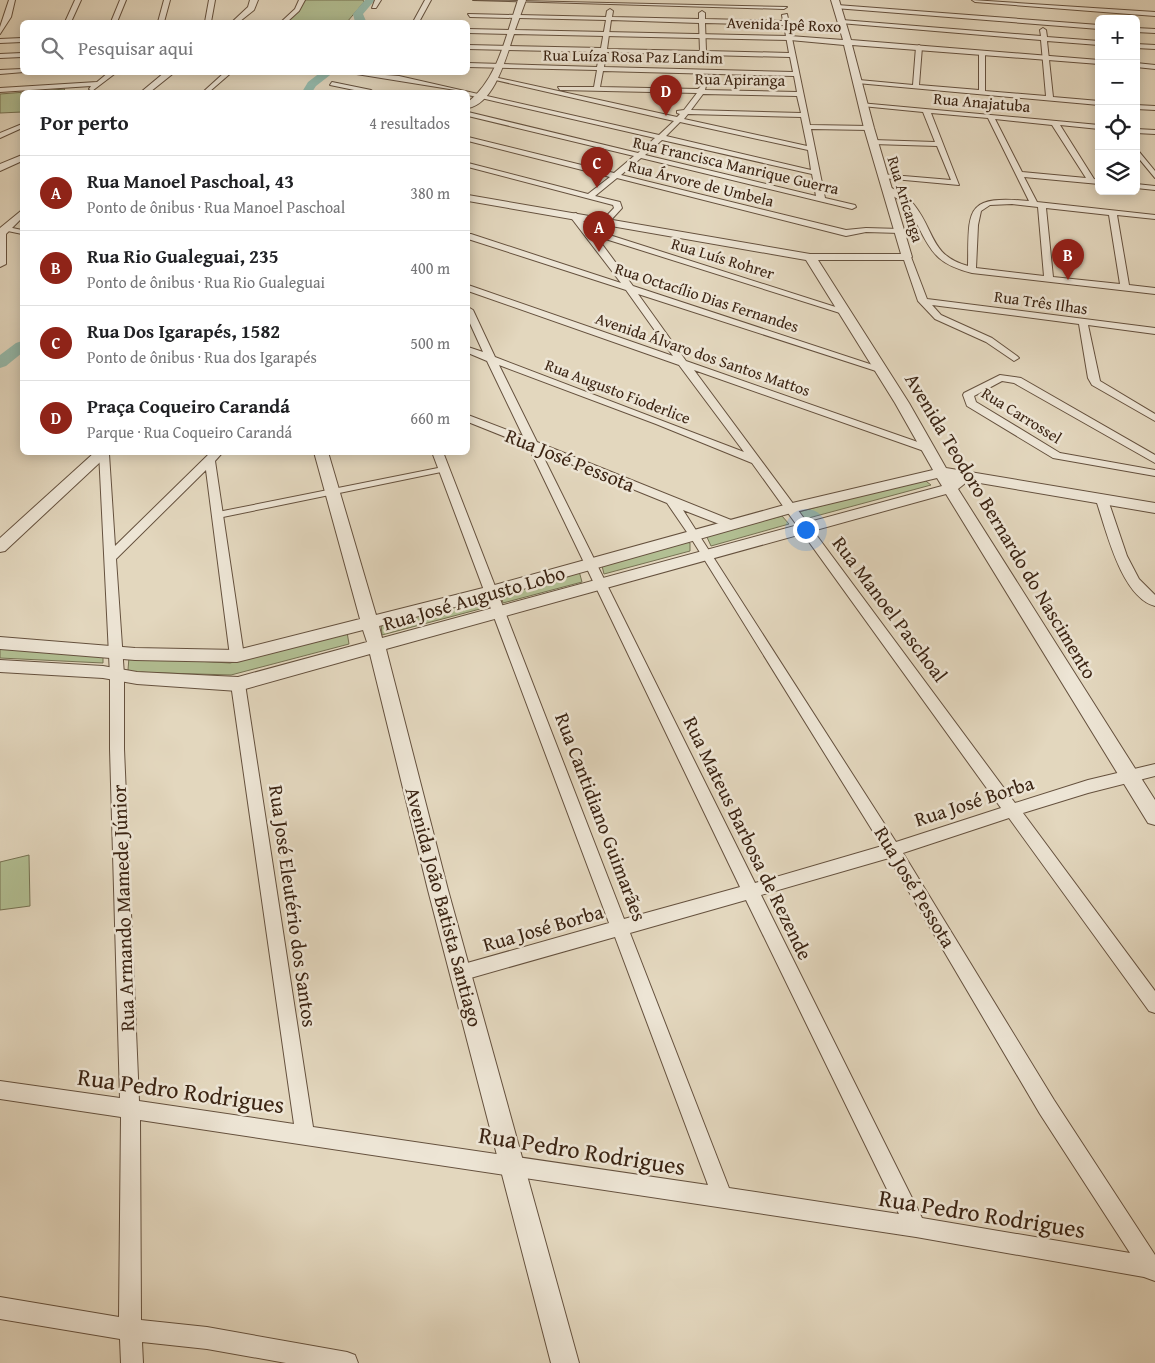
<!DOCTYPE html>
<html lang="pt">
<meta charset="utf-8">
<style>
:root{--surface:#fff;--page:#f6f6f6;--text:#202124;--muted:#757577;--line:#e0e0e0;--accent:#8f2418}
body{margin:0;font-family:"Gentium Book Plus",serif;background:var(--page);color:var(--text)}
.controls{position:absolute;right:15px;top:15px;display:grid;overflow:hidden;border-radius:8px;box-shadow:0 2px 12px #0003}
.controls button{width:45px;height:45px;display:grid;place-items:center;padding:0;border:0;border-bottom:1px solid var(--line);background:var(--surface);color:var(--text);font:25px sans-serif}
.you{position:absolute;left:805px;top:529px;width:18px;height:18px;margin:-12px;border:4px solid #fff;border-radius:50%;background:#1a73e8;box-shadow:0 0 0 8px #1a73e833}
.badge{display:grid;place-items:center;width:32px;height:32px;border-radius:50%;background:var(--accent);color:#fff;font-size:16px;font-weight:700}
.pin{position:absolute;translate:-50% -41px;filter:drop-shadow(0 1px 2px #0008)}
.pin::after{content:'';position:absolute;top:26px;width:18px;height:15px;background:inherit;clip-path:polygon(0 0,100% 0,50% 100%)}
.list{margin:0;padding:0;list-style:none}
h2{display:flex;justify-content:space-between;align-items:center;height:65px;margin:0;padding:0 20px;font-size:21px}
h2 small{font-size:16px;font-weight:400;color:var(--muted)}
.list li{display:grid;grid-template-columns:32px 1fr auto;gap:15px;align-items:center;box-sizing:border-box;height:75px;padding:0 20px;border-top:1px solid var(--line)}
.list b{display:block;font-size:19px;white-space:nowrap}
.list p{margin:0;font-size:16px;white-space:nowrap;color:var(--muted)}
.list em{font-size:16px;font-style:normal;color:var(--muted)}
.icon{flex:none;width:28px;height:28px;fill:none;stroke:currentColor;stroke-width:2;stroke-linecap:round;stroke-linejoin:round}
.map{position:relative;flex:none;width:1155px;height:1363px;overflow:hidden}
.search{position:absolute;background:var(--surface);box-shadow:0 2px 12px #0003;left:20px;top:20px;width:450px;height:55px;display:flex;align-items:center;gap:12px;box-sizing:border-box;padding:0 18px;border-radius:8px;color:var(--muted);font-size:19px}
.panel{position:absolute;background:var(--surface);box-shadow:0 2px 12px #0003;left:20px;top:90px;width:450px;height:365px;border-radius:8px}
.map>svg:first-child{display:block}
.green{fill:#b2bf93;stroke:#767253}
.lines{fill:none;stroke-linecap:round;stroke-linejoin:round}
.river{fill:#96baab;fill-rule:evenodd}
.pedestrian-casing{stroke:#65513e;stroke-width:2}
.minor-casing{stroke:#65513e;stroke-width:2}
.tertiary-casing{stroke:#65513e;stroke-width:2}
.pedestrian{fill:#ede5d5;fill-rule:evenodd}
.minor{fill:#ede5d5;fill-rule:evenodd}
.tertiary{fill:#ede5d5;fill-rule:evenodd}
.labels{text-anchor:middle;stroke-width:5;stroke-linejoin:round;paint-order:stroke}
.far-street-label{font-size:16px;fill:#3b2413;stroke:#ede5d5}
.street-label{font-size:20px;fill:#3b2413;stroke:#ede5d5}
.near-street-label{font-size:24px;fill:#3b2413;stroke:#ede5d5}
</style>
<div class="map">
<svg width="1155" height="1363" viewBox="0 0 1155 1363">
<rect width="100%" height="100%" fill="#e3d7be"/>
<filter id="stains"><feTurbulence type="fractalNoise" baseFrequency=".004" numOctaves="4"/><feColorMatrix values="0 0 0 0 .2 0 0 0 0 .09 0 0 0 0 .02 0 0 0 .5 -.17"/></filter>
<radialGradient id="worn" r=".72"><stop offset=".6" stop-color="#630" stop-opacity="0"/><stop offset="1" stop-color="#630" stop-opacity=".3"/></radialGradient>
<path class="green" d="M303 0H363L364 2 347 22H286L301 7Z
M65 89 62 92H22V112L0 113V94Z
M922 478 931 485 805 519 799 512Z
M782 516 789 524 711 546 706 535Z
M683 541 690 543V551L604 574 601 562Z
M579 571 582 582 503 603 500 592Z
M477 599 480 609 382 635 381 624Z
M347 632 349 644 231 675 130 672 128 670 129 657 230 663Z
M0 647 103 655V663L0 658Z
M29 855 30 906 0 910V862Z"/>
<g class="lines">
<path class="river" d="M365 0H375L363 14 366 21 355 22 353 14Z
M321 72H334L316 86 312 92H302L308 82Z
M22 341V353L6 366 0 368V355L16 343Z"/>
<defs>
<path id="pedestrian" d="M443 467 447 469 446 471 218 518 214 515 218 512Z"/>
<path id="minor" d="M9 0H15L11 17 0 34V27Z
M75 0H81L71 22H65Z
M120 0H126L117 22H111Z
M164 0H170L164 22H158Z
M209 0H215L211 22H205Z
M299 0H305L299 11 287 22H281L295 9Z
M375 0H381L376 8H372Z
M425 0H431L419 22H413Z
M473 0 787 7 784 9Z
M972 0 1155 12V16L975 2Z
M837 5 1099 25V29L835 8Z
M610 9 613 11 612 17 699 19V13L702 11 705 13V19L783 21 782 15 787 14 810 125 869 126 873 128 869 130 811 129 825 198 855 205 856 207 852 209 641 158 621 175 846 230 866 228 900 229 904 231 900 233 866 232 846 236 617 178 595 196 620 202 622 208 600 232 848 311 840 313 596 236 633 286 885 369 876 371 638 294 686 361 932 447V451H924L694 370 1015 803 1088 780 1155 764V776L1088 793 1023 813 1155 991V1013L1149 1011 1009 818 903 853 1054 1100 1155 1255V1281L1144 1277 916 1237 140 1120 141 1320 207 1327 347 1352 355 1355 358 1363H286L207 1349 142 1342 143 1363H121L120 1339 0 1319V1297L119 1317 121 1117 0 1099V1081L120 1098 110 749V675L99 452 109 454 115 546 211 452H223L215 461 244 656 237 661 230 656 206 470 116 559 124 675V749L139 1101 294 1124 231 684 238 679 245 684 313 1127 708 1185 615 937 460 981 454 979 451 973 454 967 460 965 609 923 432 452H443L624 919 740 887 528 446 468 422V415L523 436 487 361 468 353V347L483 352 468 319V307L473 310 495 357 744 452 679 365 468 291V285L471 286 673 356 626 290 468 239V234H471L621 283 569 215 576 213 592 231 614 208 613 205 468 167V163L588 194 610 177 468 141V137L614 173 634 156 468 116V112L638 153 655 138 468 95V92L344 72 399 76 659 135 674 121 491 79 494 77 677 117 680 114 677 113V111L684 110 697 93 560 90 558 87H594L597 70 468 67V63L597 67 600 52 468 49V45L601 48 606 20 470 17 468 14 606 17 607 11ZM611 20 699 23 700 51 607 49ZM705 23 784 25 789 53 706 51ZM606 52 700 55V62L703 64 706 62V55L790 57 793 72 604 67ZM603 71 794 76 797 92 705 90 706 86 703 84 698 89 600 87ZM703 94 797 96 801 113 691 110ZM688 114 801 117 807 146 684 119ZM680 122 808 150 811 170 666 136ZM662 140 812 174 816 196 645 155ZM499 365 656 424 752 463 1001 808 896 842 683 510 732 529 738 525 736 522 537 442ZM541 452 667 503 691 538 882 846 755 883ZM889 858 1040 1114 1130 1253 922 1218 761 895ZM746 900 899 1214 729 1188 630 933Z
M842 20 1041 36 1040 30 1043 28 1046 30 1047 37 1099 41V45L1047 41 1053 97 1099 101V105L857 83 859 80 913 85 916 47 919 45 922 47 919 85 979 90V53L982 51 985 53V91L1046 96 1041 40 840 23Z
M1136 28 1155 29V33L1136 32Z
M468 29 511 30 514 32 511 34 468 33Z
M22 38V42L0 43V39Z
M1136 44 1155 45V49L1136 48Z
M22 53V57L0 58V54Z
M22 69 24 72 0 74V70Z
M109 72H117L92 91 89 89 91 86 0 92V88L97 82Z
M225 72H232L209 92H203Z
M332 82 371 90 374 92H364L330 85Z
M860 103 1099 125V129L1060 125 1094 179 1099 180V184L1024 177 1037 202 1155 215V219L1117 215 1129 285 1155 288V294L972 273C941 265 933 256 919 228 915 221 912 213 908 207 901 199 891 196 883 189L890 187C899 192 909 197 915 206 935 232 931 256 968 266 969 209 964 195 1029 201L988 118 931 113 959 185 883 178H880V174L951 180 937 146 873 144 869 142 873 140 935 142 923 112 862 106ZM995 119 1052 125 1086 178 1022 172ZM1012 204 1038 207 1044 276 976 268 978 225 981 211 990 205ZM1046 208 1109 215 1120 284 1053 277Z
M1136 105 1155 106V110L1136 109Z
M22 124V128L0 138V133Z
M1136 129 1155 130V134L1136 133Z
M1136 148 1155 171V178L1136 155Z
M1136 184 1155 186V190L1136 188Z
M3 226 22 230V234L3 230Z
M907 254 911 257 927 299 1155 328V334L1088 325 1100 381 1155 414V421L1092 385 1088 378 1079 324 932 305 941 315 992 338 1017 356 1019 358 1014 361 986 342 935 319 918 301 903 257Z
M1000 375 1021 378 1155 455V463L1014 383 1002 381 974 396 976 402 1060 453 1155 470V476L1053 458 967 406 963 395 964 393Z
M1102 496 1108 500 1127 556 1139 579 1155 595V606C1121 597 1106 529 1096 500Z"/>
<path id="tertiary" d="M250 0H258L254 10 239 22H232L248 7Z
M518 0H526L515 30 790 36 843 40 831 0H839L851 40 1099 60V64L852 45 874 128 912 257 907 260H818L909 403 946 468 1155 503V513L968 481 958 489 1155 800V825L1148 823 946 494 386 649 448 890 579 1363H551L428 890 370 654 238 691 137 684 103 678 0 672V660L103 666 137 672 238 677 367 642 363 630 237 662 135 660 0 649V637L135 648 237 650 360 619 314 452H328L376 615 491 586 788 504 933 470 895 403 806 260 468 201V195L810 254H901L864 128 844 45 790 40 514 34C506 57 495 103 468 108V102C498 79 506 35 518 0ZM937 478 942 486 382 638 379 626 491 598 791 513Z
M1136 63 1155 65V69L1136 67Z
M165 72H175L150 92H141Z
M22 155V161L0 171V164Z
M22 210V218L6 234V264L0 267V228Z
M95 452H111L5 551 0 552V538Z"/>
</defs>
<use href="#pedestrian" class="pedestrian-casing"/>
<use href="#minor" class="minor-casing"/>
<use href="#tertiary" class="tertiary-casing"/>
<use href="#pedestrian" class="pedestrian"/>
<use href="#minor" class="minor"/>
<use href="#tertiary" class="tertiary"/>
</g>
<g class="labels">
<g class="far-street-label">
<text transform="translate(784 24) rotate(2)" y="6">Avenida Ipê Roxo</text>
<text transform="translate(633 56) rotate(1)" y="6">Rua Luíza Rosa Paz Landim</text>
<text transform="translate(740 79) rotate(1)" y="6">Rua Apiranga</text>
<text transform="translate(982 102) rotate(5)" y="6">Rua Anajatuba</text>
<text transform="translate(736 165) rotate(13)" y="6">Rua Francisca Manrique Guerra</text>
<text transform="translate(701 183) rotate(14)" y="6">Rua Árvore de Umbela</text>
<text transform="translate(906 199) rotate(73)" y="6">Rua Aricanga</text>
<text transform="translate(723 258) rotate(17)" y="6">Rua Luís Rohrer</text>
<text transform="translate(707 297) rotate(18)" y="6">Rua Octacílio Dias Fernandes</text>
<text transform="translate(1041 302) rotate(8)" y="6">Rua Três Ilhas</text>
<text transform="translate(703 354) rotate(19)" y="6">Avenida Álvaro dos Santos Mattos</text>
<text transform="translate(618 391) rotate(21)" y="6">Rua Augusto Fioderlice</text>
<text transform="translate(1022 415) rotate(32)" y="6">Rua Carrossel</text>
</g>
<g class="street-label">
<text transform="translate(570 460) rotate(22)" y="7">Rua José Pessota</text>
<text transform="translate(1001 526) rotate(59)" y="7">Avenida Teodoro Bernardo do Nascimento</text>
<text transform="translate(474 598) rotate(-16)" y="7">Rua José Augusto Lobo</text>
<text transform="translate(890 609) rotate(53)" y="7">Rua Manoel Paschoal</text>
<text transform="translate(974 801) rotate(-18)" y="7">Rua José Borba</text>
<text transform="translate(601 817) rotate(69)" y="7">Rua Cantidiano Guimarães</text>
<text transform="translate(748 838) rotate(64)" y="7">Rua Mateus Barbosa de Rezende</text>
<text transform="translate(915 887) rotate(59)" y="7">Rua José Pessota</text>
<text transform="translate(293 906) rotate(82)" y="7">Rua José Eleutério dos Santos</text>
<text transform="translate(444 907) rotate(75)" y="7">Avenida João Batista Santiago</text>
<text transform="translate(123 908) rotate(-92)" y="7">Rua Armando Mamede Júnior</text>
<text transform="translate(543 928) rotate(-16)" y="7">Rua José Borba</text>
</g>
<g class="near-street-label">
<text transform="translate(181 1091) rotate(8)" y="8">Rua Pedro Rodrigues</text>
<text transform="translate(582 1151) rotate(9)" y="8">Rua Pedro Rodrigues</text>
<text transform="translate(982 1214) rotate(9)" y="8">Rua Pedro Rodrigues</text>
</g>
</g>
<rect width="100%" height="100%" filter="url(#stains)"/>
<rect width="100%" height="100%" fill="url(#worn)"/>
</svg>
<div class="controls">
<button>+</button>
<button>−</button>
<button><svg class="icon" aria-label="locate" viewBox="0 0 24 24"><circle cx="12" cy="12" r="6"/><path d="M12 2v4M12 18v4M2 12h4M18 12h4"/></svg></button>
<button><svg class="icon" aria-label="layers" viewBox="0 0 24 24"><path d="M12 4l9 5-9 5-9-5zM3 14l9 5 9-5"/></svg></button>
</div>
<div class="you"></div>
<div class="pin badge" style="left:599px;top:252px">A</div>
<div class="pin badge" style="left:1068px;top:280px">B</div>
<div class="pin badge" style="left:597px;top:188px">C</div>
<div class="pin badge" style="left:666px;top:116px">D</div>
<div class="search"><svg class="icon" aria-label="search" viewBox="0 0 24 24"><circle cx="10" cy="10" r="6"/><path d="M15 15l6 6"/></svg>Pesquisar aqui</div>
<section class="panel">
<h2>Por perto<small>4 resultados</small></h2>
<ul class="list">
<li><span class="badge">A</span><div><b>Rua Manoel Paschoal, 43</b><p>Ponto de ônibus · Rua Manoel Paschoal</p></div><em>380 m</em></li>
<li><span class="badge">B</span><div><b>Rua Rio Gualeguai, 235</b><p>Ponto de ônibus · Rua Rio Gualeguai</p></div><em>400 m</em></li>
<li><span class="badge">C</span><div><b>Rua Dos Igarapés, 1582</b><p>Ponto de ônibus · Rua dos Igarapés</p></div><em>500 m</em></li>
<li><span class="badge">D</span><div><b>Praça Coqueiro Carandá</b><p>Parque · Rua Coqueiro Carandá</p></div><em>660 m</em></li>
</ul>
</section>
</div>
